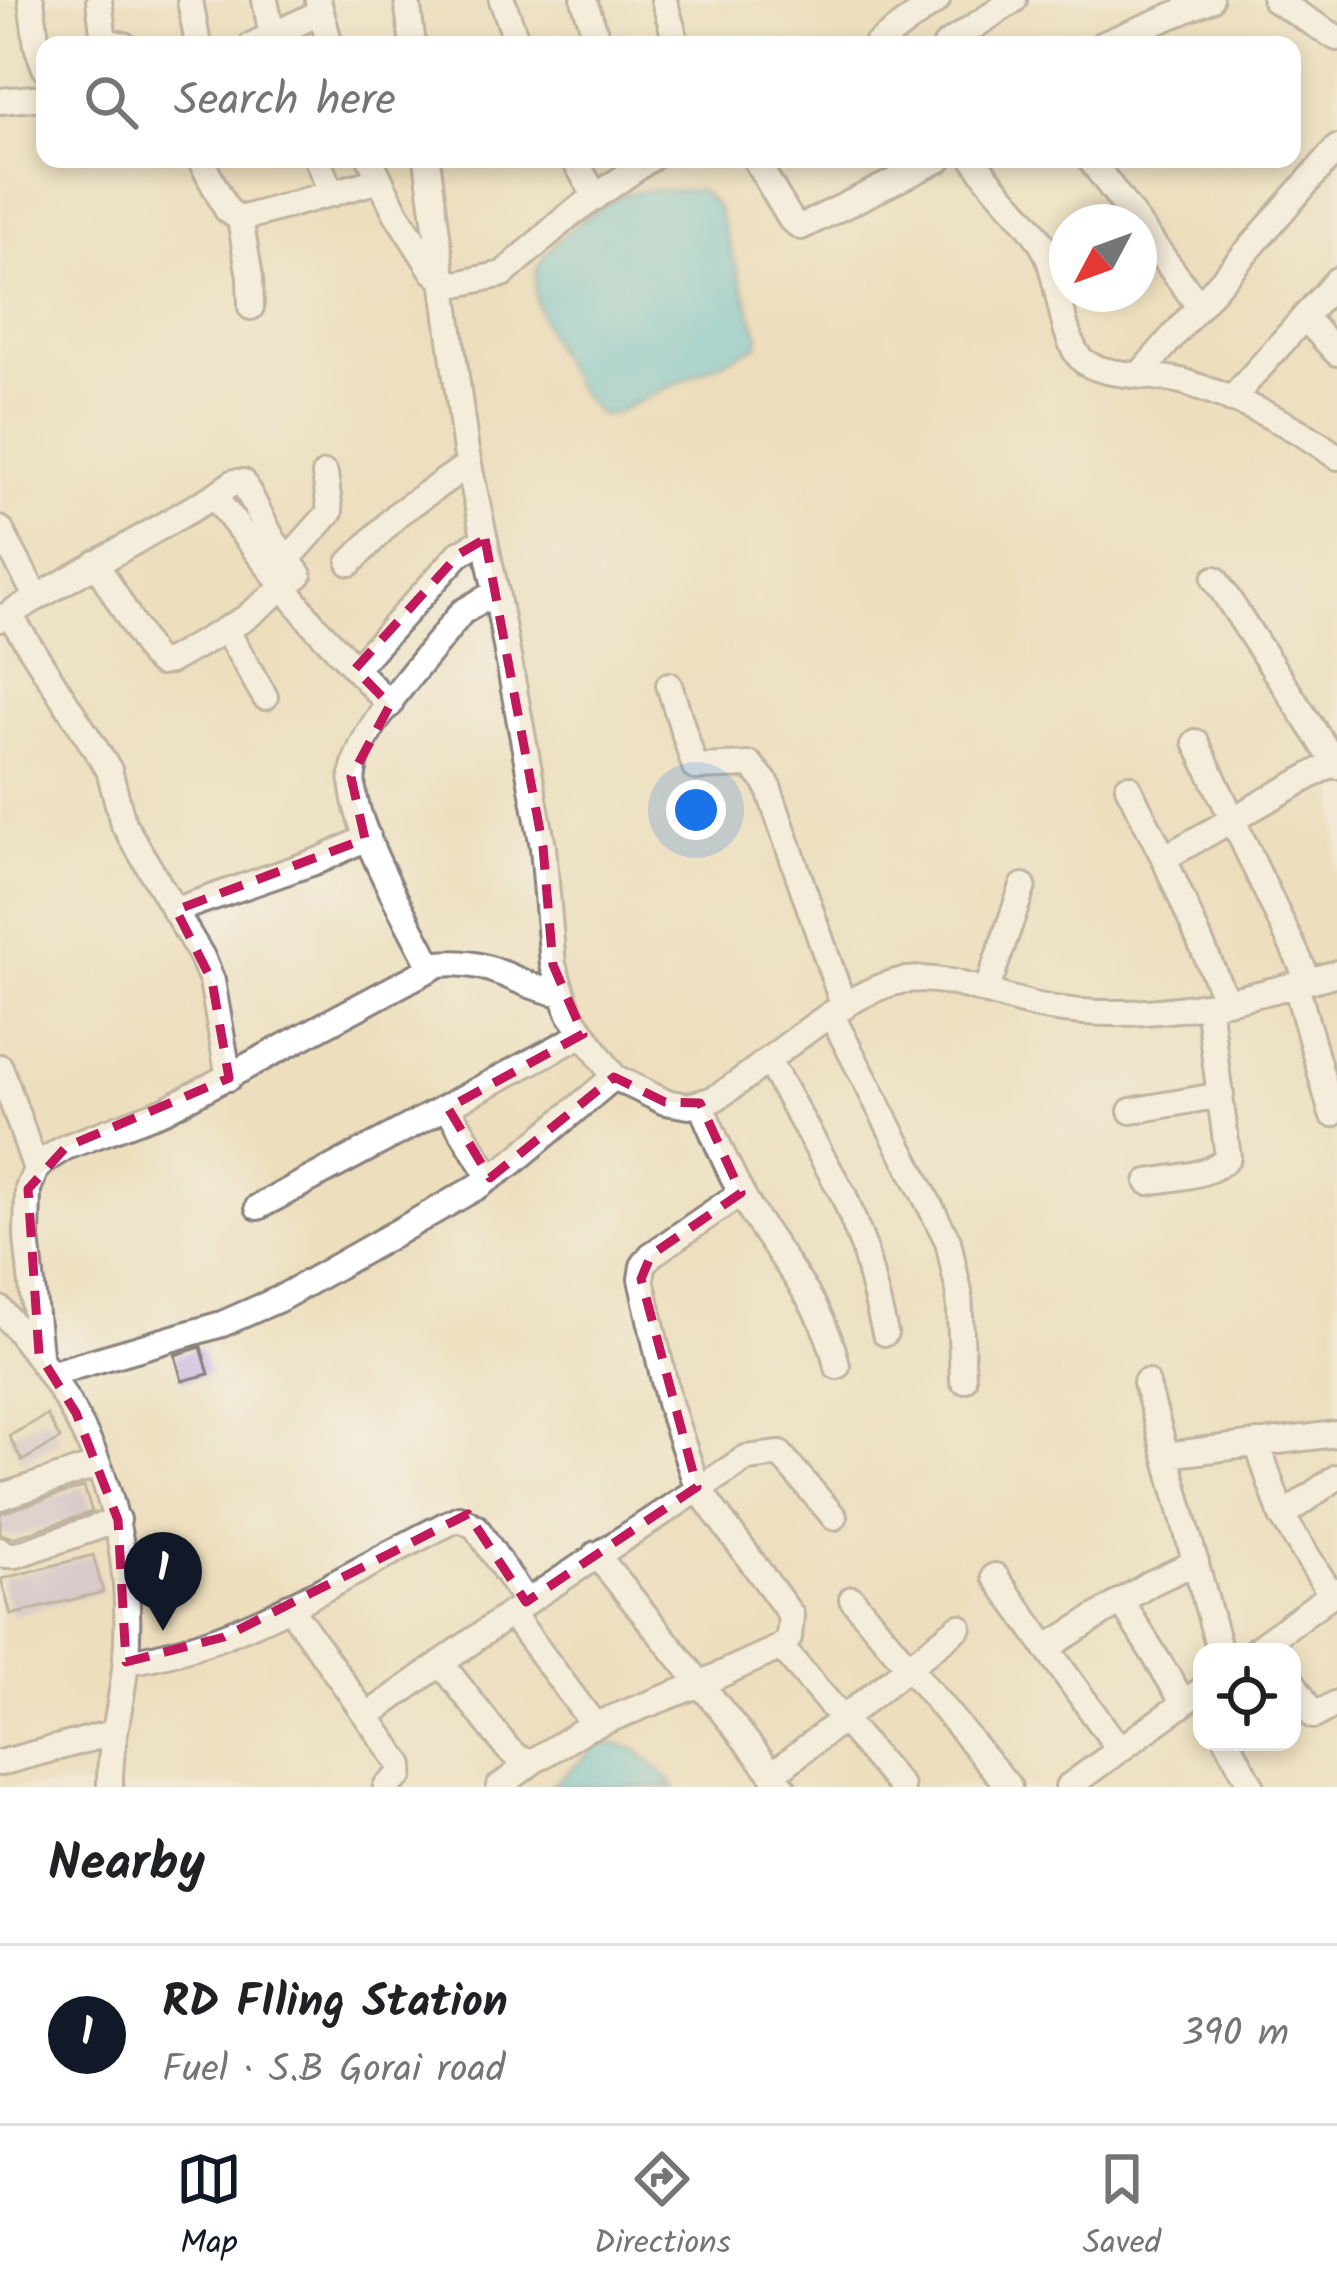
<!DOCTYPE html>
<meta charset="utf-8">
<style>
:root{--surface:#fff;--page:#f6f6f6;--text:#202124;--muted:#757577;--line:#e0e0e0;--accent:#111827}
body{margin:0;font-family:Kalam,sans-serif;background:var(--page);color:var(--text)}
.controls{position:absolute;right:36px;bottom:36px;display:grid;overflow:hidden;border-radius:24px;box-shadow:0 6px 18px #0003}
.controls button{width:108px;height:108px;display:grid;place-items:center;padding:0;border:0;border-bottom:3px solid var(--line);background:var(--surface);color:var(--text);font:60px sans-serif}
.compass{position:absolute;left:1049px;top:204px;width:108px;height:108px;border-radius:50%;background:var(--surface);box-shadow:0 6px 18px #0003;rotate:229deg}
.you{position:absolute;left:696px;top:810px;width:42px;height:42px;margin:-30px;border:9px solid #fff;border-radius:50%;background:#1a73e8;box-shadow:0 0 0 18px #1a73e833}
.badge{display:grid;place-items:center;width:78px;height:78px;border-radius:50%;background:var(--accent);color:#fff;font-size:39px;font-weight:700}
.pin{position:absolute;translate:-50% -99px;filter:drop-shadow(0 3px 6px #0008)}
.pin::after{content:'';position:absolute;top:63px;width:42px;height:36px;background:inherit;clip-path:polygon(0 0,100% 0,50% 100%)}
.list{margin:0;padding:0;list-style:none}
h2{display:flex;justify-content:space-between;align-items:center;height:156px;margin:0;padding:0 48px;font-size:51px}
h2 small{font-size:39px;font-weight:400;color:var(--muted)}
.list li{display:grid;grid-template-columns:78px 1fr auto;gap:36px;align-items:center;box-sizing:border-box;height:180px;padding:0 48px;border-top:3px solid var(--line)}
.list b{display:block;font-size:45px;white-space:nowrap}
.list p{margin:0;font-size:39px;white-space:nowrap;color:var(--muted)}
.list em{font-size:39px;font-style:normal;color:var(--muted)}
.icon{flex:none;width:66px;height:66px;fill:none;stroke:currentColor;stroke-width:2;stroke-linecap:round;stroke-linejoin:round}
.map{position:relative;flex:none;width:1337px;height:1787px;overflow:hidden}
.search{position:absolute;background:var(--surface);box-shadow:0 6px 18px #0003;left:36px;right:36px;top:36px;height:132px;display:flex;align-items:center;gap:30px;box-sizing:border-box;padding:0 42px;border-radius:24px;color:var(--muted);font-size:45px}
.sheet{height:336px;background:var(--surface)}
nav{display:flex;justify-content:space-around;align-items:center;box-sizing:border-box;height:168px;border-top:3px solid var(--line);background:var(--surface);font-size:33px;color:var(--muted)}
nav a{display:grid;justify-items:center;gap:6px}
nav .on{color:var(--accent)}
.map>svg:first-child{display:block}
.water{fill:#60c7dd;stroke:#41748c;stroke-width:3}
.building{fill:#c2b0d9}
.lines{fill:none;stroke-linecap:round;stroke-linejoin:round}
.minor-casing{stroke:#88807c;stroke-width:30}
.minor{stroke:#fff;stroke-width:24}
.marked{fill:none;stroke:#c2185b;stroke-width:9;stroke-dasharray:24 15;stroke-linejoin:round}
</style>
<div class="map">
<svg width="1337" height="1787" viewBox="0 0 1337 1787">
<rect width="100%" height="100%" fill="#f6f6f2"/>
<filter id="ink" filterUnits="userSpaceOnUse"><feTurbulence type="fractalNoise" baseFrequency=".00833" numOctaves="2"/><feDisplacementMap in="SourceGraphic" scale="24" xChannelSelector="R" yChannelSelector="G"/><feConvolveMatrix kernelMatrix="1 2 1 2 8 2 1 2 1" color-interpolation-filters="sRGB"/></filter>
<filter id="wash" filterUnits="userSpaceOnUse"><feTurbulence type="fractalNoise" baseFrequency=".004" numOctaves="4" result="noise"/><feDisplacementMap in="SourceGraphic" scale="48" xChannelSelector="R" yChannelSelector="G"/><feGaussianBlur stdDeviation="2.7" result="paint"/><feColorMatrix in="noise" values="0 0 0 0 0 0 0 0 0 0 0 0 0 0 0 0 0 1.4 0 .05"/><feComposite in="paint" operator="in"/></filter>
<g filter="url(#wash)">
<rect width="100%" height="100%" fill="#eddfbd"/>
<path class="water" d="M700 190 717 207 759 337 758 345 612 414 599 415C570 387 529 314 536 273 541 246 601 203 626 194 646 187 678 192 700 190Z
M589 1738 636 1749 676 1787H550L589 1754Z"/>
<g id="blocks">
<path class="building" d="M201 1347 209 1374 182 1381 175 1355Z
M47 1415 60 1439 22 1461 9 1436Z
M84 1487 92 1512 13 1538 0 1534V1513Z
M93 1555 103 1592 11 1615 1 1579Z"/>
</g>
</g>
<g filter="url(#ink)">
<use href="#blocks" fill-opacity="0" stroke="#88807c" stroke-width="3"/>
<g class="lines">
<defs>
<path id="minor" d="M31 0 37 46 45 68
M99 0 104 41 124 45
M190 0 198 45
M265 0 274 45
M407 0 413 45
M502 0 518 45
M584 0 599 45
M664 0 677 45
M1275 0 1337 38
M318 1 330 45
M252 45 321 12
M876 45 937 0
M946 45 1014 0
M1101 45 1210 0
M0 101 45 97
M200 159 227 210 240 219 379 180
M317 159 332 194
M370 159 396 213 433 271 445 281 457 284 503 274 568 216 650 159
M427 159 466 451 496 592 543 847 553 965 570 1014 614 1077 665 1102 689 1106 714 1099C768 1066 847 987 907 980 955 974 1002 1001 1049 1008 1147 1024 1244 1000 1337 973
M574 159 596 197
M755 159 791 220 801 227 940 159
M974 159C994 193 1030 218 1047 254 1059 282 1062 339 1081 359 1101 379 1159 373 1188 383 1239 400 1294 424 1337 457
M1090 159 1137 222
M240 219 250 277 251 307
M1139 225 1199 306
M1304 317 1337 353
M1141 373 1337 148
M1231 400 1337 280
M0 529 37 598
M287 560 330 512 325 474
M96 563 152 656 160 663 170 661 244 619 299 575 273 540 243 482H234L214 496
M350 563 399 513 469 464
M1215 579 1337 766
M9 614 109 770 123 823 202 957 212 981 229 1078
M0 619 214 496 312 623 390 705
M226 630 265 697
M355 669 459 554 485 539
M669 685 695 767 751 765 767 784 844 1007
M1196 742 1309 981
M1128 787 1164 858
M176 910 323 859 368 837
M431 967C410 925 346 816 353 773 360 727 421 665 449 628L462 612 496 592
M1296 985 1332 1114
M986 992 1023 886
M1226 1001 1164 858 1335 762
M832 1016 948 1241 959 1292 963 1380
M769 1062 844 1196 864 1248 885 1333
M0 1067 36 1169
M700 1103C716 1140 731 1177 752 1212 782 1261 826 1309 837 1366
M448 1108 490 1178
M1131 1111 1221 1095
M1148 1182C1173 1177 1211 1177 1228 1157L1208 1005
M258 1207 583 1034
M0 1309C90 1413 136 1518 126 1658 123 1702 109 1743 110 1787
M39 1354 27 1237 28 1189 36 1169 48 1158 66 1147 165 1110 439 964C495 958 513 986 563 994
M53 1373 222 1324 279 1299 477 1187 512 1163 614 1077
M1146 1382 1220 1652
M1257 1443 1282 1516 1331 1594
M1166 1455 1336 1434
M0 1497 98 1465
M1282 1516 1337 1477
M0 1550 5 1555H16L118 1520
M596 1554 783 1787
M995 1576 1119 1749
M852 1599 1009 1787
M1121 1601 1184 1703
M289 1606 401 1765 400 1775 386 1787
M511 1613 594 1725
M781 1647 901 1787
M1046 1648 1151 1583 1196 1562
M1253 1652 1337 1590
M126 1662C247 1645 350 1570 459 1518L476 1527 526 1602
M441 1663 508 1749 520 1759 532 1762 587 1728 700 1684 781 1647 789 1638 791 1615 697 1487 669 1403 641 1279 643 1266 651 1255 741 1193
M1292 1681 1314 1716 1337 1703
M367 1716 534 1597 746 1458 780 1454 834 1517
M1228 1742 1252 1787
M0 1763 112 1733
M773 1774 959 1627
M499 1787 532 1762
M1068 1787 1202 1690"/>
</defs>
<use href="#minor" class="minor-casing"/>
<use href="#minor" class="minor"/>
</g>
</g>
<path d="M0 0H1337V1787H0ZM485 539 543 847 553 965 583 1034 448 1108 490 1178 614 1077 665 1102 700 1103 741 1193 651 1255 641 1279 697 1487 526 1602 468 1514 224 1637 126 1662 118 1520 76 1413 39 1354 28 1189 66 1147 229 1078 212 981 176 910 365 839 351 777 390 705 355 669 459 554Z" fill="#eddfbd" fill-opacity=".55" fill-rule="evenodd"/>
<path class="marked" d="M485 539 543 847 553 965 583 1034 448 1108 490 1178 614 1077 665 1102 700 1103 741 1193 651 1255 641 1279 697 1487 526 1602 468 1514 224 1637 126 1662 118 1520 76 1413 39 1354 28 1189 66 1147 229 1078 212 981 176 910 365 839 351 777 390 705 355 669 459 554Z"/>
</svg>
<div class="controls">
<button><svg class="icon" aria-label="locate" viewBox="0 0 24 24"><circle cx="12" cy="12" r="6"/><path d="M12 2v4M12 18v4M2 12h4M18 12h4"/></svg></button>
</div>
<svg class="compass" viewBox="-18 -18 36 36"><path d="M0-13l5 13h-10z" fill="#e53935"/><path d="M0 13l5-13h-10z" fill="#757577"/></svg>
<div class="you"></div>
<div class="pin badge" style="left:163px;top:1631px">1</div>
<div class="search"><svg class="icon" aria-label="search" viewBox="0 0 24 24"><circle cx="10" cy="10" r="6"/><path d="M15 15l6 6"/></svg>Search here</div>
</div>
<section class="sheet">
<h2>Nearby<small></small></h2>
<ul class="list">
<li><span class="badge">1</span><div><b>RD FIling Station</b><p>Fuel · S.B Gorai road</p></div><em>390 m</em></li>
</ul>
</section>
<nav>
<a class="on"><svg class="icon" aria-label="map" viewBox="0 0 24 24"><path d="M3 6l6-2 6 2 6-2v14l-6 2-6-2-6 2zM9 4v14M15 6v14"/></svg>Map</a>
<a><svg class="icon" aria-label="directions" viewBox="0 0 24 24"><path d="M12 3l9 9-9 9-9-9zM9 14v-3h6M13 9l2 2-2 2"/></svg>Directions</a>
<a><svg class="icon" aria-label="saved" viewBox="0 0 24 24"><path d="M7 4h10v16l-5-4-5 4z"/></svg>Saved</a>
</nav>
